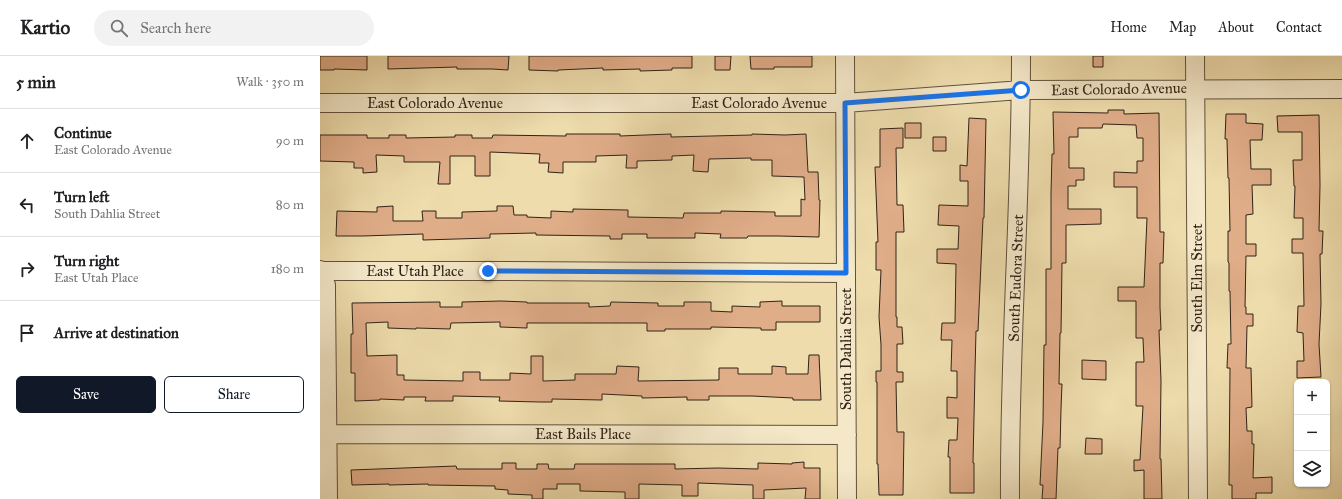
<!DOCTYPE html>
<meta charset="utf-8">
<style>
:root{--surface:#fff;--page:#f2f2f2;--text:#202124;--muted:#757577;--line:#e0e0e0;--accent:#111827}
body{margin:0;font-family:"IM FELL Great Primer",serif;background:var(--page);color:var(--text)}
.controls{position:absolute;right:12px;bottom:12px;display:grid;overflow:hidden;border-radius:6px;box-shadow:0 1px 3px #0004}
.controls button{width:36px;height:36px;display:grid;place-items:center;padding:0;border:0;border-bottom:1px solid var(--line);background:var(--surface);color:var(--text);font:20px sans-serif}
.stop{position:absolute;width:12px;height:12px;margin:-9px;border:3px solid #1a73e8;border-radius:50%;background:#fff}
.stop.end{background:#1a73e8;border-color:#fff;box-shadow:0 1px 4px #0008}
.list{margin:0;padding:0;list-style:none}
h2{display:flex;justify-content:space-between;align-items:center;height:52px;margin:0;padding:0 16px;font-size:17px}
h2 small{font-size:13px;font-weight:400;color:var(--muted)}
.list li{display:grid;grid-template-columns:26px 1fr auto;gap:12px;align-items:center;box-sizing:border-box;height:64px;padding:0 16px;border-top:1px solid var(--line)}
.list b{display:block;font-size:15px;white-space:nowrap}
.list p{margin:0;font-size:13px;white-space:nowrap;color:var(--muted)}
.list em{font-size:13px;font-style:normal;color:var(--muted)}
.actions{display:flex;gap:8px;padding:12px 16px}
.actions a{flex:1;padding:9px 0;border:1px solid var(--accent);border-radius:6px;text-align:center;font-size:14px;color:var(--accent)}
.actions .main{background:var(--accent);color:#fff}
.icon{flex:none;width:22px;height:22px;fill:none;stroke:currentColor;stroke-width:2;stroke-linecap:round;stroke-linejoin:round}
.map{position:relative;flex:none;width:1022px;height:443px;overflow:hidden}
header{display:flex;align-items:center;gap:24px;box-sizing:border-box;height:56px;padding:0 20px;background:var(--surface);border-bottom:1px solid var(--line)}
header strong{font-size:19px}
nav{display:flex;gap:22px;margin-inline-start:auto;font-size:14px}
.search{width:280px;height:36px;background:var(--page);display:flex;align-items:center;gap:10px;box-sizing:border-box;padding:0 14px;border-radius:22px;color:var(--muted);font-size:15px}
main{display:flex}
aside{flex:1;background:var(--surface)}
.map>svg:first-child{display:block}
.building{fill:#e0ad89;stroke:#312317}
.lines{fill:none;stroke-linecap:round;stroke-linejoin:round}
.minor-casing{stroke:#60513c;stroke-width:20}
.minor{stroke:#f4e8c9;stroke-width:18}
.route{stroke:#1a73e8;stroke-width:5}
.labels{text-anchor:middle;stroke-width:3.5;stroke-linejoin:round;paint-order:stroke}
.street-label{font-size:15px;fill:#312317;stroke:#f4e8c9}
</style>
<header>
<strong>Kartio</strong>
<div class="search"><svg class="icon" aria-label="search" viewBox="0 0 24 24"><circle cx="10" cy="10" r="6"/><path d="M15 15l6 6"/></svg>Search here</div>
<nav><a>Home</a><a>Map</a><a>About</a><a>Contact</a></nav>
</header>
<main>
<aside>
<h2>5 min<small>Walk · 350 m</small></h2>
<ul class="list">
<li><svg class="icon" aria-label="ahead" viewBox="0 0 24 24"><path d="M12 20V5M6 11l6-6 6 6"/></svg><div><b>Continue</b><p>East Colorado Avenue</p></div><em>90 m</em></li>
<li><svg class="icon" aria-label="left" viewBox="0 0 24 24"><path d="M17 20v-9H6M10 6l-5 5 5 5"/></svg><div><b>Turn left</b><p>South Dahlia Street</p></div><em>80 m</em></li>
<li><svg class="icon" aria-label="right" viewBox="0 0 24 24"><path d="M7 20v-9h11M14 6l5 5-5 5"/></svg><div><b>Turn right</b><p>East Utah Place</p></div><em>180 m</em></li>
<li><svg class="icon" aria-label="arrive" viewBox="0 0 24 24"><path d="M6 21V4h12l-3 4 3 4H6"/></svg><div><b>Arrive at destination</b></div></li>
</ul>
<div class="actions"><a class="main">Save</a><a>Share</a></div>
</aside>
<div class="map">
<svg width="1022" height="443" viewBox="0 0 1022 443">
<rect width="100%" height="100%" fill="#eedcac"/>
<filter id="stains"><feTurbulence type="fractalNoise" baseFrequency=".005" numOctaves="4"/><feColorMatrix values="0 0 0 0 .2 0 0 0 0 .09 0 0 0 0 .02 0 0 0 .5 -.17"/></filter>
<radialGradient id="worn" r=".72"><stop offset=".6" stop-color="#630" stop-opacity="0"/><stop offset="1" stop-color="#630" stop-opacity=".3"/></radialGradient>
<path class="building" d="M0 0H47V14L14 13V14H0Z
M68 0H189L188 14 172 13H137V11L68 13Z
M209 0H372V12H352V14L320 15V13L283 14V12L238 14V15L209 14Z
M395 0H411L410 14H395Z
M430 0H492V11H454V13H431Z
M773 0H783V11H773Z
M788 54H804V58L839 57 840 176H844L843 207H840V251L841 274H839L841 325 840 403H841L842 443H824V414L814 415V404H820L823 350H816V306H824L823 282H816V245H798V231H824L827 162H817V131H794V116L817 117V105H823V82H817L816 69 783 68 782 72H758V81H749V112H764V124H756V130H748V153H781V168L746 169V207H742L741 277H740L739 328H742L741 353 740 392H738L736 443H722L723 429H720L723 366 724 289H726V213H731V137L732 98H734L733 56 788 57Z
M906 58H926V67L943 68 942 84H930L931 113H951V129H932L933 158 926 159V188H936V200H926L925 251H926V258H933V270H927L926 312H931L932 351 926 352 927 375H932V388H934L933 422 952 421V437H936V443H912V429H909L910 312H907L908 288H911L910 235H909V207L908 206V175H910L909 122H908L907 83H905Z
M999 59 1000 129 999 175H1003L1002 198H1000L1001 248 999 288 1001 321 977 322V305H984L983 277 977 276 978 250H984L983 197H972V183H983V162H974L975 130H974L973 104H982V76H958L957 60Z
M649 62 666 63 664 162H663L658 275H656L655 315 653 407H654V437H630V401H628L629 384H637L638 362H627V341L637 342V315H631L632 284H621L622 267H635L636 208 617 207V193H638L639 170 618 169 619 149 648 150V125H640V109L647 110Z
M585 67H601V82H585Z
M583 72V92H576L577 149H583L584 176H576V261H577V271H582L583 288H577V316H583V326H576L577 376H584L583 439H559L558 408H557V326H556V315H561V289L559 261 561 214H556V186H558L555 111H560V73Z
M246 78H300V80L351 78V81L432 79V78L465 79 486 78 488 116H498L499 144H500L499 181 459 180H428L427 182H400L401 178 375 177V182H327V178H302V183H290V180L216 179V177L170 178V182L103 184V178L43 180H16L17 155 57 156V151L73 150V165H103L102 155H116V162H142V156L177 155V150H193L194 159H207V161L231 162V155L253 156V153L308 154V161L363 162 364 157H401V155L455 156V160H481V143L485 144 484 121 452 120V104H431V102L389 103 388 116 373 115 374 99 352 100V104L317 105V112H306L307 99 276 100V106H243V117L228 116 229 107H219L220 98 170 96V120H155V100H130V128H118L120 106H84V100L56 99 57 116 43 117V112H34V106L0 105V79H47V82H69V79H86V82L135 81V79H152V82H172L173 79 246 80Z
M613 81H626V95H613Z
M181 245 207 246V247H269V251L290 250 291 246 338 247V250H364V246H391V255L412 256V250L440 251V246L462 245V250H500V266H456V274H441V272L391 271V273H345V275H327V267H207V272L180 271V266L131 267 130 273 96 272V273L68 272V266L46 267 47 300 77 299V319H84V324L143 325V316H160V324H190V317L211 318V300H223V325L255 324V318H296L297 310 319 311 318 325 399 324V312H418V318H452V310L466 311V318H488L489 299H499L501 344H473V342L432 340H389V344H367V341L322 342V340L282 338V344L232 343V346H220L179 345 180 341 133 340V345H105L106 341H84V344L60 343V344L35 345V317H31V278H33L32 247 120 246V251H142V246Z
M762 304 786 305V324L762 323Z
M766 382 782 383V398H765Z
M484 406V412H500V443H485L486 432 444 434V443H433V429L378 427V440H362V429L319 428V443H305V436L260 435V428H237V433H223V443H212V439L188 438V434L175 433V430L108 429V428L69 429V428L32 429 31 414 136 410 137 413H182V407H196V413H217V408H228L229 413H254L255 408H355V413L398 412 438 413V407L472 408V407Z"/>
<g class="lines">
<defs>
<path id="minor" d="M525 0 527 443
M875 0 878 443
M0 47H525L701 34 1022 33
M0 214 6 229V236L8 443
M0 215H168L526 217
M0 378 527 379
M690 443C689 295 701 148 701 0"/>
</defs>
<use href="#minor" class="minor-casing"/>
<use href="#minor" class="minor"/>
</g>
<g class="lines">
<path class="route" d="M168 215 526 217 525 47 701 34"/>
</g>
<g class="labels">
<g class="street-label">
<text transform="translate(799 33) rotate(-1)" y="5">East Colorado Avenue</text>
<text x="115" y="52">East Colorado Avenue</text>
<text x="439" y="52">East Colorado Avenue</text>
<text x="95" y="220">East Utah Place</text>
<text transform="translate(696 222) rotate(-88)" y="5">South Eudora Street</text>
<text transform="translate(877 222) rotate(-90)" y="5">South Elm Street</text>
<text transform="translate(526 293) rotate(-90)" y="5">South Dahlia Street</text>
<text x="263" y="383">East Bails Place</text>
</g>
</g>
<rect width="100%" height="100%" filter="url(#stains)"/>
<rect width="100%" height="100%" fill="url(#worn)"/>
</svg>
<div class="controls">
<button>+</button>
<button>−</button>
<button><svg class="icon" aria-label="layers" viewBox="0 0 24 24"><path d="M12 4l9 5-9 5-9-5zM3 14l9 5 9-5"/></svg></button>
</div>
<div class="stop" style="left:701px;top:34px"></div>
<div class="stop end" style="left:168px;top:215px"></div>
</div>
</main>
